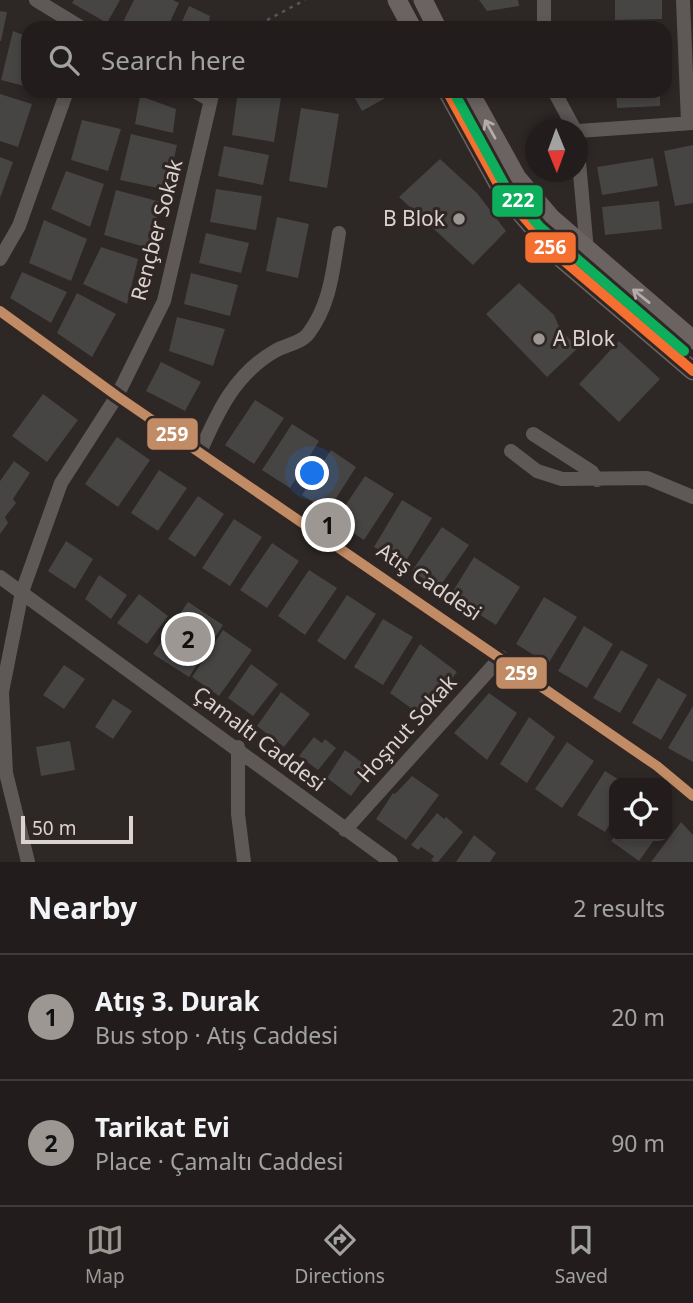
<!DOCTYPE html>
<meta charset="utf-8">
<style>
:root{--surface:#221d1c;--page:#2a2625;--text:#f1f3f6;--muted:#a2a2a3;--line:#3f3b3b;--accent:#9d9794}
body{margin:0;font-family:"Noto Sans",sans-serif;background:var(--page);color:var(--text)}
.controls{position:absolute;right:21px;bottom:21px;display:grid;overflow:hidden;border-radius:14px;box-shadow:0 4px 10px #0003}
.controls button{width:63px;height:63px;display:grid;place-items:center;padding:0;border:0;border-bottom:2px solid var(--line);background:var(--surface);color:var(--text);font:35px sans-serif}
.compass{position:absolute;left:525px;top:119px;width:63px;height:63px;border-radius:50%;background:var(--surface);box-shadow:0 4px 10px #0003;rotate:179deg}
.scale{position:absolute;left:21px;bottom:18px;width:112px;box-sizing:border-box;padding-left:7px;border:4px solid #dad3d0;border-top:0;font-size:19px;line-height:24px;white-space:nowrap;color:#dad3d0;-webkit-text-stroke:5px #302623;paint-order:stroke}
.you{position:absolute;left:313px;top:474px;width:24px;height:24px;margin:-18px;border:5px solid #fff;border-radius:50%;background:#1a73e8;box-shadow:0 0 0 10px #1a73e833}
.badge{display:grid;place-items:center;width:46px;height:46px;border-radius:50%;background:var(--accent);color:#111;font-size:23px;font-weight:700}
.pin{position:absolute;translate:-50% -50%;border:4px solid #fff;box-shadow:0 2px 7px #0006}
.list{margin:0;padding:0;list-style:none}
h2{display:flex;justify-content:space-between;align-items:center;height:91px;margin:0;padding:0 28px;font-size:30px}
h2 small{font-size:23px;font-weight:400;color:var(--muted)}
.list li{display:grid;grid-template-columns:46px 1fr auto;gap:21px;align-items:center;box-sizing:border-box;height:126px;padding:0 28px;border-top:2px solid var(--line)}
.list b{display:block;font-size:26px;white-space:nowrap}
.list p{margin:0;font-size:23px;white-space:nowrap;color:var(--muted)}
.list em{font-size:23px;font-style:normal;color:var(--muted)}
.icon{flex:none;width:38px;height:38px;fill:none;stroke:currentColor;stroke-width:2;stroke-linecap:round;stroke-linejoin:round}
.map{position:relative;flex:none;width:693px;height:862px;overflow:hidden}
.search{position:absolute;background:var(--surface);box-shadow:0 4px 10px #0003;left:21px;right:21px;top:21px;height:77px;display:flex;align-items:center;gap:18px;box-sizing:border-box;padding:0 24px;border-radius:21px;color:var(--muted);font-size:26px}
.sheet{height:343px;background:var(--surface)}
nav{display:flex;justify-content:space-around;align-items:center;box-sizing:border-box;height:98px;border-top:2px solid var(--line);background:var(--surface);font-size:19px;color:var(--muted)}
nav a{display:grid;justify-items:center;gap:4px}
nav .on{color:var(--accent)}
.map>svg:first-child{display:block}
.building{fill:#474444}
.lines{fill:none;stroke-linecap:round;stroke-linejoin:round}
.path{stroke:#5a5654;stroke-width:2.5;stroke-dasharray:3.5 5;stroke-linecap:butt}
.minor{stroke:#5e5857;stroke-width:14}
.major{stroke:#6a6361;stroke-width:19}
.bus-1-casing{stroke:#302623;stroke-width:16}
.bus-2-casing{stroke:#302623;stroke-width:16}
.bus-3-casing{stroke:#302623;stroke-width:16}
.bus-1{stroke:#c18c65;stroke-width:10}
.bus-2{stroke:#f46f30;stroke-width:10}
.bus-3{stroke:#0daf5c;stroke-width:10}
.oneway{stroke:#b3aca9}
.poi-dot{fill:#9d9794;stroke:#302623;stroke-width:2.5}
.labels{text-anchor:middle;stroke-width:6;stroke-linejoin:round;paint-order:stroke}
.poi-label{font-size:21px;fill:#dad3d0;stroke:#302623;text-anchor:end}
.street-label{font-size:21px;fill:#dad3d0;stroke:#302623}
.line-badge{stroke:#302623;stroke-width:2.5}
.badge-label{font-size:19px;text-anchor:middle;font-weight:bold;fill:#fff}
</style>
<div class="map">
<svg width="693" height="862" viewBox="0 0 693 862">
<rect width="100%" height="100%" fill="#2d2726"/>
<path class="building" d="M74 0H120L107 23 72 3Z
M134 0H173L179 3 167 28H120Z
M479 0H518L519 6 487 11Z
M615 0H662V19L615 20Z
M189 6 210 16 208 28H179Z
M0 11 7 12 1 41H0Z
M13 31 28 37V87L1 80Z
M238 91H282L274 142 232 135Z
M351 91H398L362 111Z
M616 91H660V106L617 108Z
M0 94 32 104 18 147 0 141Z
M140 96 176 109 173 133 135 124Z
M301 108 339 114 327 188 289 181Z
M82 120 121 129 108 171 71 160Z
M131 134 177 145 167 190 120 180Z
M693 145V203L675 206 664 151Z
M224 146 269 155 263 185 218 176Z
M0 157 13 162 0 198Z
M653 158 658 186 602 195 597 167Z
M440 159 477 193 506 231 473 265 399 197Z
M66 171 104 184 90 227 51 209Z
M216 189 262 196 256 230 210 222Z
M116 190 161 202 148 248 104 235Z
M659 201 662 229 605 235 602 207Z
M277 217 309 224 298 278 266 271Z
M44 220 87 239 71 281 29 263Z
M206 233 249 243 241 273 199 263Z
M101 247 138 259 127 304 83 284Z
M22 272 67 292 51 323 10 298Z
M191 273 238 285 230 316 184 304Z
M519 283 554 315 560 329 578 348 547 377 486 314Z
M77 293 116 314 92 357 57 333Z
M177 317 225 329 213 366 169 351Z
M619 341 660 379 619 422 579 384Z
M161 362 201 382 185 411 146 391Z
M43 394 78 420 47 462 12 436Z
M255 400 284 418 254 464 225 445Z
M292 424 319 441 290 488 262 470Z
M117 437 150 460 118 507 85 484Z
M331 450 356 467 328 511 302 495Z
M14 461 30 473 13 499 16 503 5 517 8 523 0 534V481Z
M159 470 187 488 158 531 131 513Z
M365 476 394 494 364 540 335 521Z
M198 496 224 514 195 557 168 539Z
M402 500 432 518 404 564 374 547Z
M234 519 262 537 230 586 202 568Z
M442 527 469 545 438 589 412 571Z
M66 541 93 559 75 589 48 571Z
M272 543 299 561 267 608 240 590Z
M474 557 520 587 496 625 450 596Z
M309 570 337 588 305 635 278 616Z
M99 575 127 595 111 619 85 599Z
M139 594 168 616 147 644 117 623Z
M347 595 376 614 345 660 317 641Z
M544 597 577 617 548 664 516 644Z
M188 602 223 625 189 677 153 654Z
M383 619 413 637 383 685 354 667Z
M584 626 613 644 587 688 558 671Z
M223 630 252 650 219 696 192 677Z
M420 644 457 672 422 716 390 693Z
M621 650 648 665 620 713 593 698Z
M251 664 278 684 253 716 228 698Z
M64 665 85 679 64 709 43 695Z
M658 678 687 695 661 740 632 723Z
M281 692 310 714 284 747 257 726Z
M489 693 517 713 487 760 454 733Z
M113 699 132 711 113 739 95 727Z
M693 706V762L668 748Z
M529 717 555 737 527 783 500 764Z
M314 737 322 743 325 739 336 748 318 770 299 756Z
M70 741 75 770 41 776 36 747Z
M567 742 594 761 562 808 535 789Z
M345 750 371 769 351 796 327 778Z
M605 771 624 783H614V818L605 832 577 815Z
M412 776 439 795 406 840 376 819 393 793 395 794Z
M437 813 444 819 446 817 463 832 438 862H434L431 860 434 856 421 847 418 850 411 845Z
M681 822 693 835V862H651Z
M474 835 496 853 490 862H456Z
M615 836H657L639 861 611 841Z"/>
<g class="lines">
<path class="path" d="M252 28 305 0"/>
<path class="minor" d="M36 0 82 28
M683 0 688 123
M544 28V0
M194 91 210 100
M554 91 575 130
M578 131 693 123
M578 151 587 251
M0 259 19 226 67 91
M0 311 117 396 657 766 693 796
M533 434 592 472 597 480
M511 451 537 471 562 479 647 478 693 497
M200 452C218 411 235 374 275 351 285 345 301 343 308 334 331 304 333 268 339 233
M0 577 391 862
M238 747V814L244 862
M345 830 501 657
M28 862 6 773 2 692 22 592 61 483 117 396 164 301 213 91"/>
<path class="major" d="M397 0 412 28
M423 0 437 28
M447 91 503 193 556 254 693 371
M469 91 517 178 551 218 693 340"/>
<defs>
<path id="bus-1" d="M0 311 117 396 657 766 693 796"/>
<path id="bus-2" d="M447 91 503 193 556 254 693 371"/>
<path id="bus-3" d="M457 98 505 186 540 227 684 351"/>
</defs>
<use href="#bus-1" class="bus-1-casing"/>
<use href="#bus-2" class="bus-2-casing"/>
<use href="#bus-3" class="bus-3-casing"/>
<use href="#bus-1" class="bus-1"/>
<use href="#bus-2" class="bus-2"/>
<use href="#bus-3" class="bus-3"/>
</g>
<defs><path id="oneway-shaft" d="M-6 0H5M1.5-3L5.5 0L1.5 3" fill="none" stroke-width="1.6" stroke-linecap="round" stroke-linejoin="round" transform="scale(1.75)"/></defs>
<g class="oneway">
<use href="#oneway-shaft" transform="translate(490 129) rotate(-119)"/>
<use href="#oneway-shaft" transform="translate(641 296) rotate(-141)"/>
</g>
<g class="poi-dot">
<circle cx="459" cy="219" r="7"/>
<circle cx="539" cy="339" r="7"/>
</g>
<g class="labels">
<g class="poi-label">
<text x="445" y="226">B Blok</text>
<text x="553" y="346" text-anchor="start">A Blok</text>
</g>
<g class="street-label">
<text transform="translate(157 230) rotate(-75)" y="7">Rençber Sokak</text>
<text transform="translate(429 582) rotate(34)" y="7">Atış Caddesi</text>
<text transform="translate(407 729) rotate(-48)" y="7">Hoşnut Sokak</text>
<text transform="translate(259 739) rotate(37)" y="7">Çamaltı Caddesi</text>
</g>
</g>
<g class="line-badge">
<rect x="491" y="184" width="53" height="34" rx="7" fill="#0daf5c"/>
<rect x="524" y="231" width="53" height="33" rx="7" fill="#f46f30"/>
<rect x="146" y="417" width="53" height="34" rx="7" fill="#c18c65"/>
<rect x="495" y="656" width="53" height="34" rx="7" fill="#c18c65"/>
</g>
<g class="badge-label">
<text x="518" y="207">222</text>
<text x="550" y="254">256</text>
<text x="172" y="441">259</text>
<text x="521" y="680">259</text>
</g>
</svg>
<div class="controls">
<button><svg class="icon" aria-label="locate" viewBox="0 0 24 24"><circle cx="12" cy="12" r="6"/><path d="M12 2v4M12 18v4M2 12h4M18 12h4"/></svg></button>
</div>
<svg class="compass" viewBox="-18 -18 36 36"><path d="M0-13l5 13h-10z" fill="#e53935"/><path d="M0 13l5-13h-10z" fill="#a2a2a3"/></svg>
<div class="scale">50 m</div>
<div class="you"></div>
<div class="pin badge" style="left:328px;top:525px">1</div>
<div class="pin badge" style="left:188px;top:639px">2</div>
<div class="search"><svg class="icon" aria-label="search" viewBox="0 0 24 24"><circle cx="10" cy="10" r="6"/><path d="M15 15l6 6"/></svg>Search here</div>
</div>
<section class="sheet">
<h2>Nearby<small>2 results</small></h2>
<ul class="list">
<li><span class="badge">1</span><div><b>Atış 3. Durak</b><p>Bus stop · Atış Caddesi</p></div><em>20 m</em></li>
<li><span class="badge">2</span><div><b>Tarikat Evi</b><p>Place · Çamaltı Caddesi</p></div><em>90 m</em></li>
</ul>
</section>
<nav>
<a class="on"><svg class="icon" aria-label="map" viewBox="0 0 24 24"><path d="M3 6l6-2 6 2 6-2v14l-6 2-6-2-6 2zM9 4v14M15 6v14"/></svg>Map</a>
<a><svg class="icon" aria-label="directions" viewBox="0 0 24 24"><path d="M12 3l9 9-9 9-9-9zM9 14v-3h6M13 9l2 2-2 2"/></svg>Directions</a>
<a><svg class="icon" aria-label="saved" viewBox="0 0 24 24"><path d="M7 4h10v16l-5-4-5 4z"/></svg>Saved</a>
</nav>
